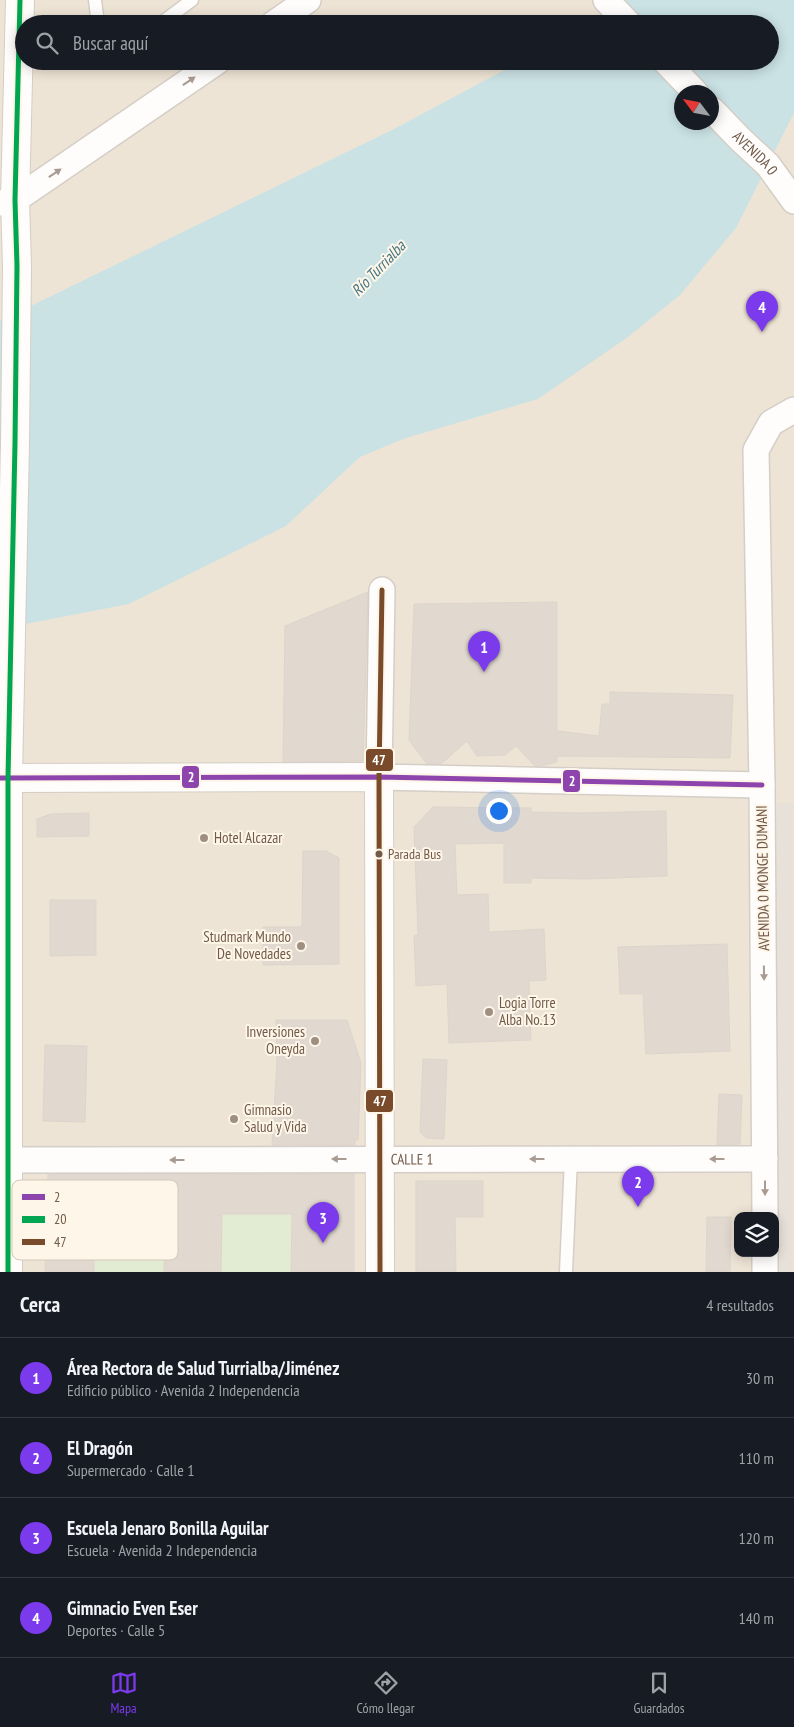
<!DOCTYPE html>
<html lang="es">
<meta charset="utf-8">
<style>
:root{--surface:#171b24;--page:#20242c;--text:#f1f3f6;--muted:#9ea1a6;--line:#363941;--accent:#7c3aed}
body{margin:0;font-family:"PT Sans Narrow",sans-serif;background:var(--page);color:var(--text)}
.controls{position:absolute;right:15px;bottom:15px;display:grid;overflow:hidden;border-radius:10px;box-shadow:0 2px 12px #0003}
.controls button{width:45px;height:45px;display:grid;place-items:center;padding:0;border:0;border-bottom:1px solid var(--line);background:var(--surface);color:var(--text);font:25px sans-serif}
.compass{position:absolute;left:674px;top:85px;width:45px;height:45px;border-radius:50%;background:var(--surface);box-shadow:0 2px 12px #0003;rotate:302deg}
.you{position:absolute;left:498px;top:810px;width:18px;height:18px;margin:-12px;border:4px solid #fff;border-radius:50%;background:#1a73e8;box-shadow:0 0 0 8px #1a73e833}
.badge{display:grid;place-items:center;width:32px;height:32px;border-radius:50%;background:var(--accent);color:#fff;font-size:16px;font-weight:700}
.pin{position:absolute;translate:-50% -41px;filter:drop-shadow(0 1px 2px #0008)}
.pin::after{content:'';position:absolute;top:26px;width:18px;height:15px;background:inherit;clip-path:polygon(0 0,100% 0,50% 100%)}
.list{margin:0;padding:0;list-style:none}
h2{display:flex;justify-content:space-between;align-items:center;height:65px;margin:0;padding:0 20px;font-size:21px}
h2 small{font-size:16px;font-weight:400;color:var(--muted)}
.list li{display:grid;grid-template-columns:32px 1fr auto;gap:15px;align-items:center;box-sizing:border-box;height:80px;padding:0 20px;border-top:1px solid var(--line)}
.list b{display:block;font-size:19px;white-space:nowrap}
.list p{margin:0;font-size:16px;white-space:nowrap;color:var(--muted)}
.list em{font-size:16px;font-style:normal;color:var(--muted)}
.icon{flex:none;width:28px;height:28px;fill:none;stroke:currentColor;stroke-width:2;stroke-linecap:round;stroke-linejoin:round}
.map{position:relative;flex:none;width:794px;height:1272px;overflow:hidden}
.search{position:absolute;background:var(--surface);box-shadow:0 2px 12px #0003;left:15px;right:15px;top:15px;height:55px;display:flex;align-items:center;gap:12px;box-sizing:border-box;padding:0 18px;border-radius:28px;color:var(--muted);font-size:19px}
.sheet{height:385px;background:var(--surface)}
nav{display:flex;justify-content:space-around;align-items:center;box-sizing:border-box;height:70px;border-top:1px solid var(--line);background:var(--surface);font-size:14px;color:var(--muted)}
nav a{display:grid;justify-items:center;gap:2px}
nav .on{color:var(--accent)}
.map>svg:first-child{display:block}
.residential{fill:#eee4d5;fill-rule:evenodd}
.industrial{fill:#e7e1d9}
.green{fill:#e1ecd3}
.water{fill:#cae2e4;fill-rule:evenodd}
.building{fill:#e1d9d0;stroke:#ddd4cb}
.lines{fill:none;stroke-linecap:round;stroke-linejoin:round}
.lane-casing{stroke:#d4cec7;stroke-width:15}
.street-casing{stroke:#d4cec7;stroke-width:28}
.secondary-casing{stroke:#d4cdc4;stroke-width:30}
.lane{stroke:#fefdfc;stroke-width:12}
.street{stroke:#fefdfc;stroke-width:25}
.secondary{stroke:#fefdfc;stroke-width:28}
.bus-1-casing{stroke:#fef6e8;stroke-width:9}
.bus-2-casing{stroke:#fef6e8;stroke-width:9}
.bus-3-casing{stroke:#fef6e8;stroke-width:9}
.bus-1{stroke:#8e44ad;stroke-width:5}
.bus-2{stroke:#00a651;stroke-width:5}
.bus-3{stroke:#7a4b2a;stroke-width:5}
.oneway{fill:#a99b91}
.poi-dot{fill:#9f8f81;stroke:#fef6e8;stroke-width:2}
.bus-dot{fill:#715a4a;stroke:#fef6e8;stroke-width:2}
.labels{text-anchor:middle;stroke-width:4;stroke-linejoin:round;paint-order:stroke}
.bus-label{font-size:14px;fill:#715a4a;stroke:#fef6e8;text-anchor:start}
.street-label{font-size:15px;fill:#715a4a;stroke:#fef6e8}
.poi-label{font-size:15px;fill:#715a4a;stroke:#fef6e8;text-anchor:start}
.water-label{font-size:16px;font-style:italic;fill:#467684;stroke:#fef6e8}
.key{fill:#fef6e8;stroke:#d4c7b9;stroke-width:1}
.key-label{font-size:14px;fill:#715a4a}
.line-badge{stroke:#fef6e8;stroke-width:2}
.badge-label{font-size:14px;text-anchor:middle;font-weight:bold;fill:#fff}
</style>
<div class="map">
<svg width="794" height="1272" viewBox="0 0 794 1272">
<rect width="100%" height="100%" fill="#f5f1e8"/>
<path class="residential" d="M0 0H794V1272H0ZM24 24H770V61H24ZM682 92H712V122H682ZM738 1216H775V1253H738Z"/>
<path class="industrial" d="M777 803H794V1272H775Z"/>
<path class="green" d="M94 1214 165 1215 164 1272H94Z
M222 1214H292L291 1272H221Z"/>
<path class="water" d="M623 0H794V113L736 228 680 295 628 337 538 399 403 439 360 457 286 526 129 604 0 629V321L394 129 521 61H770V24H586ZM682 92H712V122H682Z"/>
<path class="building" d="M368 592 363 761 283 762 285 626Z
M557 602V731L599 736 602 704H610V692L733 695 730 758 557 756V762L541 766H535L516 746 505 755 477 756 467 741 441 764H427L409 740 414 604Z
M433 807 531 808V812L583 813 666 811 667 876 587 879 531 878V883H504V843L455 844 457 895 488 894 489 932 544 929 546 980 529 981 531 1040 449 1043 447 984 416 986 414 936 418 935 414 827Z
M89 813V836L37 837V819L51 814Z
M303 851H326L339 858V964L263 965V927H302Z
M50 900H96V955L50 956Z
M727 944 730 1051 646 1054 643 994H620L618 947Z
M276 1020H347L361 1063 358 1140H355V1145H272L277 1062Z
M45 1045 87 1046 85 1122 43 1121Z
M423 1059 447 1060 444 1139 426 1138 420 1132Z
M719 1094 742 1095 740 1144 717 1145Z
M48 1174H354V1272H291L292 1214H222L221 1272H164L165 1215 94 1214V1272H45Z
M416 1181H483V1217H455L456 1272H416Z
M707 1217H731L730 1272H706Z"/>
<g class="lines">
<defs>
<path id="lane" d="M95 0 98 24
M160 24 192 0
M566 1272 571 1159"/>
<g id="street">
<path d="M606 0 629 24"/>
<path d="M273 24 308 0"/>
<path d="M665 61 695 92"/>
<path id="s1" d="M712 110 740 139 768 165 794 201"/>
<path d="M0 203 15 200 218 61"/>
<path d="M382 590 379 777 762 785"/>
<path id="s2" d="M0 1160 765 1159"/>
<path d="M765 1216 762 785 756 450 771 423 794 410"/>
<path d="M765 1272V1253"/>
</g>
<path id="secondary" d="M8 778 379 777 380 1272
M8 1272V778L15 443 17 266 15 200 20 0"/>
</defs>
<use href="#lane" class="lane-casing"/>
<use href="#street" class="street-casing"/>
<use href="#secondary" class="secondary-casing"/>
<use href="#lane" class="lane"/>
<use href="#street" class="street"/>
<use href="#secondary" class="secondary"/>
<defs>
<path id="bus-1" d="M0 778 379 777 762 785"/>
<path id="bus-2" d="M8 1272V778L15 443 17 266 15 200 20 0"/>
<path id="bus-3" d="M380 1272 379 777 382 590"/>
</defs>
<use href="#bus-1" class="bus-1-casing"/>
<use href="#bus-2" class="bus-2-casing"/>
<use href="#bus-3" class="bus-3-casing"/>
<use href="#bus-1" class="bus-1"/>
<use href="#bus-2" class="bus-2"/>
<use href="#bus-3" class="bus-3"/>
</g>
<defs><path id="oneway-solid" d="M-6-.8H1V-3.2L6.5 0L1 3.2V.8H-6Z" transform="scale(1.25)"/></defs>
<g class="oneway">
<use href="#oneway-solid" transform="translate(189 81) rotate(-34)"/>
<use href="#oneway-solid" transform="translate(55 173) rotate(-34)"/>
<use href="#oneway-solid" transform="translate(764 973) rotate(89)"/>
<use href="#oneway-solid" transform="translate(339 1159) rotate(180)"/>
<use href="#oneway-solid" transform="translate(537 1159) rotate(180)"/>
<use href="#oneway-solid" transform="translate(717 1159) rotate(-180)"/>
<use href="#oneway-solid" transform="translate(177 1160) rotate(180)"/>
<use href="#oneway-solid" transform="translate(765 1188) rotate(90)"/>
</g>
<g class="poi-dot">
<circle cx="204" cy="838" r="5"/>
<circle cx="301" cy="946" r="5"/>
<circle cx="489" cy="1012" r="5"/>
<circle cx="315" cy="1041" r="5"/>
<circle cx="234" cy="1119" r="5"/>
</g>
<circle class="bus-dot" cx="379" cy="854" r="4.5"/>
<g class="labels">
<g class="bus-label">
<text x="388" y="859">Parada Bus</text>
</g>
<g class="street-label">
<text dy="5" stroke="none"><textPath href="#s1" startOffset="61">AVENIDA 0</textPath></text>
<text transform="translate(763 878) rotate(-91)" y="5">AVENIDA 0 MONGE DUMANI</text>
<text dy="5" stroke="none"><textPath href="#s2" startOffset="412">CALLE 1</textPath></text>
</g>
<g class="poi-label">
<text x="214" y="843">Hotel Alcazar</text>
<text x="291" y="942" text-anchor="end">Studmark Mundo<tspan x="291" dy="17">De Novedades</tspan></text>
<text x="499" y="1008">Logia Torre<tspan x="499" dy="17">Alba No.13</tspan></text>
<text x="305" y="1037" text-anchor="end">Inversiones<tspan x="305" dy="17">Oneyda</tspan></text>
<text x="244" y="1115">Gimnasio<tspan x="244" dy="17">Salud y Vida</tspan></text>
</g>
<g class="water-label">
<text transform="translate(378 268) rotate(-46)" y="6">Río Turrialba</text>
</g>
</g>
<rect x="12" y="1180" width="166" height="80" rx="8" class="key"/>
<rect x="22" y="1194" width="23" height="6" fill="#8e44ad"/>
<rect x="22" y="1216" width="23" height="7" fill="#00a651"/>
<rect x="22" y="1239" width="23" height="6" fill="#7a4b2a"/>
<g class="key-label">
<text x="54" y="1202">2</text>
<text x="54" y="1224">20</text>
<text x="54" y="1247">47</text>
</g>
<g class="line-badge">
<rect x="365" y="748" width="29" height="24" rx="5" fill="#7a4b2a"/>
<rect x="181" y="765" width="19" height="24" rx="5" fill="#8e44ad"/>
<rect x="562" y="769" width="19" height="24" rx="5" fill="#8e44ad"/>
<rect x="365" y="1089" width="29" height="24" rx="5" fill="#7a4b2a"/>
</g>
<g class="badge-label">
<text x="379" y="765">47</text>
<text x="191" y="782">2</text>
<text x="572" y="786">2</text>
<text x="380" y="1106">47</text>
</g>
</svg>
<div class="controls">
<button><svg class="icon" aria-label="layers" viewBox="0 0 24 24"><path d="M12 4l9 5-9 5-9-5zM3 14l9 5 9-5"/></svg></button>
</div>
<svg class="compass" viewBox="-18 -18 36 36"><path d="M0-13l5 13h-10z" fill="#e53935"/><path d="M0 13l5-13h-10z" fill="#9ea1a6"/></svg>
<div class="you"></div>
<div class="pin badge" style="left:484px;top:672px">1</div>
<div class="pin badge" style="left:638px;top:1207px">2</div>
<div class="pin badge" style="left:323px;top:1243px">3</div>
<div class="pin badge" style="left:762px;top:332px">4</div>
<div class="search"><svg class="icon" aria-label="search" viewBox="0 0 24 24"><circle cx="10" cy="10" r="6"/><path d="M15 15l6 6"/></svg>Buscar aquí</div>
</div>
<section class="sheet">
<h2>Cerca<small>4 resultados</small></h2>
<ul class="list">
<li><span class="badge">1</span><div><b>Área Rectora de Salud Turrialba/Jiménez</b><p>Edificio público · Avenida 2 Independencia</p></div><em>30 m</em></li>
<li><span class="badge">2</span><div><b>El Dragón</b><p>Supermercado · Calle 1</p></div><em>110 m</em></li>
<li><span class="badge">3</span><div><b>Escuela Jenaro Bonilla Aguilar</b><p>Escuela · Avenida 2 Independencia</p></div><em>120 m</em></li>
<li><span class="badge">4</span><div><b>Gimnacio Even Eser</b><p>Deportes · Calle 5</p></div><em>140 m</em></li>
</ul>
</section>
<nav>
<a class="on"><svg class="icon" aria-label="map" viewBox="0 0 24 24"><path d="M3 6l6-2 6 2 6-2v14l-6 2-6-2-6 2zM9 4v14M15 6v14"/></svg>Mapa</a>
<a><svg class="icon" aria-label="directions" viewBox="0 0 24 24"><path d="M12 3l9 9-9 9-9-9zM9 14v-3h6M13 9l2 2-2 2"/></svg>Cómo llegar</a>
<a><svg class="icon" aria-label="saved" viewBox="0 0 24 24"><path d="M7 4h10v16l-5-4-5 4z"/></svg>Guardados</a>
</nav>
